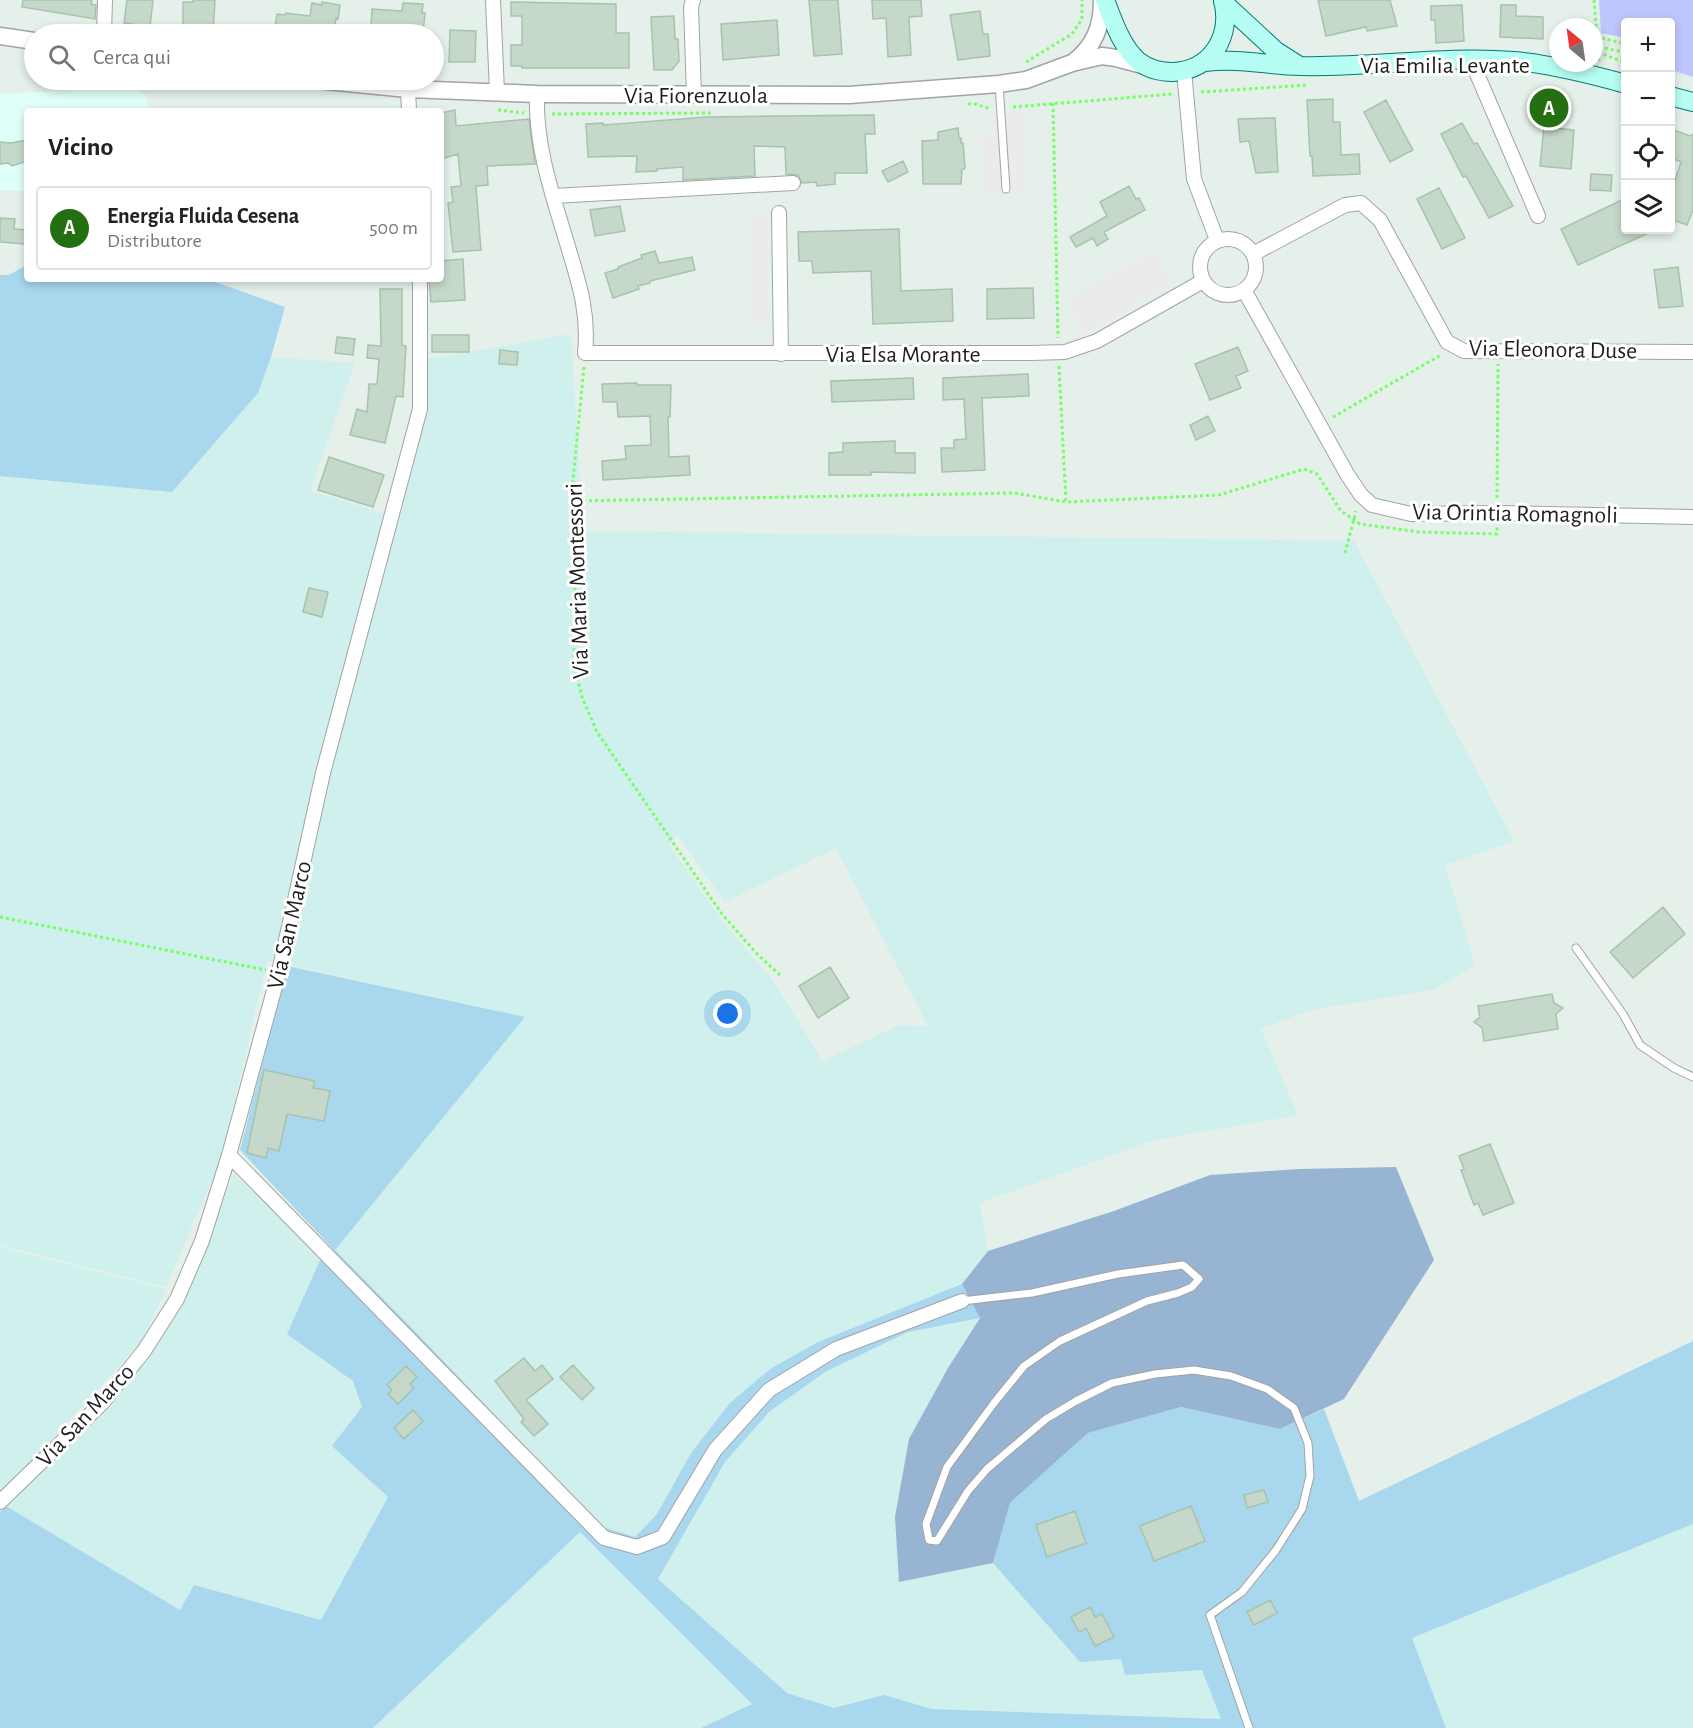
<!DOCTYPE html>
<html lang="it">
<meta charset="utf-8">
<style>
:root{--surface:#fff;--page:#f6f6f6;--text:#222;--muted:#767676;--line:#e0e0e0;--accent:#256f13}
body{margin:0;font-family:"Alegreya Sans",sans-serif;background:var(--page);color:var(--text)}
.controls{position:absolute;right:18px;top:18px;display:grid;overflow:hidden;border-radius:6px;box-shadow:0 3px 9px #0003}
.controls button{width:54px;height:54px;display:grid;place-items:center;padding:0;border:0;border-bottom:2px solid var(--line);background:var(--surface);color:var(--text);font:30px sans-serif}
.compass{position:absolute;left:1549px;top:18px;width:54px;height:54px;border-radius:50%;background:var(--surface);box-shadow:0 3px 9px #0003;rotate:331deg}
.you{position:absolute;left:728px;top:1014px;width:21px;height:21px;margin:-15px;border:4px solid #fff;border-radius:50%;background:#1a73e8;box-shadow:0 0 0 9px #1a73e833}
.badge{display:grid;place-items:center;width:39px;height:39px;border-radius:50%;background:var(--accent);color:#fff;font-size:20px;font-weight:700}
.pin{position:absolute;translate:-50% -50%;border:3px solid #fff;box-shadow:0 2px 6px #0006}
.list{margin:0;padding:0;list-style:none}
h2{display:flex;justify-content:space-between;align-items:center;height:78px;margin:0;padding:0 24px;font-size:26px}
h2 small{font-size:20px;font-weight:400;color:var(--muted)}
.list li{display:grid;grid-template-columns:39px 1fr auto;gap:18px;align-items:center;box-sizing:border-box;height:84px;margin:0 12px 12px;padding:0 12px;border:2px solid var(--line);border-radius:6px}
.list b{display:block;font-size:22px;white-space:nowrap}
.list p{margin:0;font-size:20px;white-space:nowrap;color:var(--muted)}
.list em{font-size:20px;font-style:normal;color:var(--muted)}
.icon{flex:none;width:33px;height:33px;fill:none;stroke:currentColor;stroke-width:2;stroke-linecap:round;stroke-linejoin:round}
.map{position:relative;flex:none;width:1693px;height:1728px;overflow:hidden}
.search{position:absolute;background:var(--surface);box-shadow:0 3px 9px #0003;left:24px;top:24px;width:420px;height:66px;display:flex;align-items:center;gap:15px;box-sizing:border-box;padding:0 21px;border-radius:33px;color:var(--muted);font-size:22px}
.panel{position:absolute;background:var(--surface);box-shadow:0 3px 9px #0003;left:24px;top:108px;width:420px;height:174px;border-radius:6px}
.map>svg:first-child{display:block}
.education{fill:#dffff9}
.farmland{fill:#cff0ec;fill-rule:evenodd}
.grass{fill:#a8d7ee}
.forest{fill:#97b4d2}
.park{fill:#bfc6fd}
.parking{fill:#ebebeb}
.building{fill:#c5d8c9;stroke:#a6c3ad;stroke-width:1.5}
.lines{fill:none;stroke-linecap:round;stroke-linejoin:round}
.service-casing{stroke:#a3a3a3;stroke-width:9}
.minor-casing{stroke:#a3a3a3;stroke-width:16}
.tertiary-casing{stroke:#a3a3a3;stroke-width:19}
.secondary-casing{stroke:#007c72;stroke-width:20}
.path{stroke:#75ff67;stroke-width:3;stroke-dasharray:3 3;stroke-linecap:butt}
.service{stroke:#fff;stroke-width:7}
.minor{stroke:#fff;stroke-width:14}
.tertiary{stroke:#fff;stroke-width:16}
.secondary{stroke:#b6fdf3;stroke-width:18}
.labels{text-anchor:middle;stroke-width:6;stroke-linejoin:round;paint-order:stroke}
.street-label{font-size:24px;fill:#1f1f1f;stroke:#fff}
</style>
<div class="map">
<svg width="1693" height="1728" viewBox="0 0 1693 1728">
<rect width="100%" height="100%" fill="#e5f0ea"/>
<path class="education" d="M130 87 145 94 149 111H27V191L0 190V94Z"/>
<path class="farmland" d="M571 334 583 531 1354 541 1514 841 1445 865 1475 965 1433 990 1310 1010 1261 1029 1298 1115 1151 1141 980 1203 988 1251 962 1284 818 1342 770 1369 730 1403 691 1453 657 1514 635 1537 600 1526 416 1332 335 1250 524 1017 267 961 222 1157 166 1287 0 1245V473L258 393 271 357 355 363 310 491 400 518 425 410 428 359ZM677 835 725 902 836 848 928 1026 899 1025 823 1061 772 979 722 921 669 845Z
M234 1173 321 1258 287 1333 353 1380 362 1407 333 1447 388 1497 321 1620 194 1585 180 1610 6 1506 64 1451 129 1384 185 1301Z
M0 1247 166 1289 143 1340 0 1496Z
M980 1318 948 1368 899 1582 993 1563 1080 1661 1121 1659 1126 1675 1202 1670 1222 1719 932 1709 884 1695 834 1708 787 1693 658 1579 725 1462 769 1411 825 1372 908 1332Z
M1693 1524V1728H1446L1412 1638Z
M580 1532 752 1704 701 1728H373Z"/>
<path class="grass" d="M23 267H27V279H207L285 307 271 357 258 393 172 492 0 476V275H9Z
M287 966 525 1017 335 1250 416 1332 600 1526 635 1537 657 1514 691 1453 730 1403 770 1369 818 1342 962 1284 980 1318 908 1332 825 1372 769 1412 725 1462 658 1579 787 1693 834 1708 884 1695 932 1709 1221 1719 1202 1670 1125 1675 1121 1659 1080 1662 993 1563 1010 1503 1088 1433 1181 1407 1280 1429 1324 1409 1359 1501 1693 1341V1524L1412 1638 1446 1728H701L752 1704 580 1532 373 1728H0V1512L6 1506 180 1610 194 1585 321 1620 388 1497 332 1446 362 1407 353 1381 287 1334 321 1258 334 1250 240 1150Z"/>
<path class="forest" d="M1396 1167 1434 1260 1344 1399 1280 1429 1181 1407 1088 1433 1010 1503 993 1563 899 1582 895 1517 909 1439 948 1368 980 1318 962 1284 988 1251 1114 1211 1210 1175 1299 1169Z"/>
<path class="park" d="M1599 0H1693V77L1671 70 1670 22H1626L1625 38 1601 33Z"/>
<path class="parking" d="M1022 112 1027 192 985 196 980 137 993 135V114Z
M750 217H768V324L751 325Z
M1154 251 1173 283 1084 333 1066 300Z"/>
<path class="building" d="M23 0H92L91 4 96 5 95 19 22 7Z
M127 0H153L150 27 124 23Z
M193 0H215L213 34H183V2H193Z
M809 0H838L842 54 814 56Z
M872 0H921L922 16 909 17 911 55 888 57 886 18 873 19Z
M1318 0H1390L1397 26 1367 31 1366 27 1326 36Z
M322 2 340 5 338 19 336 18 335 25H332L331 34H274L277 14 285 15 286 13 310 16 312 3 322 5Z
M511 2 616 4V33H629V68H522V66H511V45H522V16H511Z
M403 3 423 4 422 13H425L423 34H373V26H371L372 9 402 11Z
M1462 5 1464 41 1436 43 1435 20H1431V6Z
M1501 5H1516V16L1543 17V39L1500 37Z
M980 11 983 34H988L990 56 958 60 950 15Z
M674 16 675 39H678L679 61 672 70H654L651 17Z
M777 20 779 55 723 60 721 24Z
M450 30 476 31 475 62H449Z
M1333 99V122H1340L1341 155 1359 154 1360 174 1313 176 1312 156H1310L1307 100Z
M1386 100 1413 150 1390 162 1364 112Z
M455 110 456 126 529 119 535 164 487 166 488 185 476 186 481 250 453 252 448 203 453 202 451 187 461 186 458 154 441 159V113Z
M874 115 875 134H865L867 173H835V184L817 186 816 182 802 183 798 175 786 174 785 147 754 146 755 176 683 180V167L657 169V171L636 172 637 156 588 157 586 124 603 123V125L707 117Z
M1275 118 1278 172 1256 173 1249 141 1240 142 1238 119Z
M1462 123 1474 144 1477 143 1513 206 1489 218 1466 176 1463 177 1441 134Z
M1544 127 1574 130 1571 169 1540 166Z
M958 128 959 138H961V143H963L965 168 962 170 961 184H923L922 141 938 140V132Z
M1671 129 1690 136 1693 134V210L1687 225 1671 219V193L1681 162 1671 158Z
M27 140V161L12 166 8 163 0 164V142L11 143Z
M903 161 908 172 888 182 882 171Z
M1591 174 1612 175 1611 191 1590 190Z
M1129 186 1136 199 1139 198 1145 210 1104 232 1108 239 1097 246 1093 238 1076 247 1070 237 1107 216 1100 202Z
M1439 188 1465 238 1442 249 1417 199Z
M1626 198V230H1655L1578 265 1561 229Z
M620 206 625 231 595 236 590 210Z
M0 218 15 219 14 229 26 230 25 244 0 242Z
M899 229 901 291 952 289 953 321 873 324 871 271 813 273 812 261H799L798 232Z
M655 251 659 263 692 257 695 270 650 281V283L638 286 639 289 613 298 605 273 618 269V267L642 258 641 255Z
M463 259 465 300 431 302 429 279H441V261Z
M1678 267 1683 306 1659 308 1654 270Z
M1033 288 1034 318 987 319V289Z
M380 289H402V345L406 346 403 397 396 396 385 443 350 435 357 409 367 412 369 384H377L379 359 367 358 368 345 381 346Z
M432 335H469V352H432Z
M337 337 355 339 353 355 335 353Z
M1238 347 1248 371 1236 376 1241 388 1210 400 1195 364Z
M500 350 518 352 517 365 499 364Z
M1028 374 1029 396 982 398 985 470 942 472 941 448H954V440L966 439 964 399 943 400V378Z
M913 378 914 399 832 402 831 381Z
M637 383V385H671L670 417H668L669 457 689 456 690 475 603 480 602 461 626 459 625 446 651 445 650 416 618 417 617 402H603L602 384Z
M1208 416 1215 431 1196 440 1190 425Z
M895 441V453H915V473L871 472V475H829V453L843 452V443Z
M329 457 384 475 373 507 318 490Z
M309 588 328 592 322 617 303 612Z
M1663 907 1685 934 1633 978 1610 952Z
M830 967 849 998 818 1018 799 986Z
M1552 994 1554 1003 1563 1008 1556 1014 1558 1029 1484 1041 1482 1028 1474 1022 1480 1017 1478 1006Z
M264 1070 315 1081 313 1088 330 1091 324 1121 287 1114 279 1151 268 1148 266 1158 247 1153Z
M1490 1144 1514 1203 1483 1215 1478 1203 1474 1205 1461 1170 1464 1169 1459 1156Z
M524 1358 535 1371 542 1365 553 1379 526 1400 548 1424 534 1436 521 1422 524 1419 495 1381Z
M573 1365 594 1388 582 1400 560 1377Z
M406 1366 417 1377 410 1384 414 1388 398 1404 388 1394 392 1390 387 1385Z
M413 1410 423 1421 404 1439 394 1428Z
M1264 1490 1268 1502 1247 1508 1244 1495Z
M1191 1506 1205 1541 1154 1561 1140 1526Z
M1075 1511 1086 1543 1047 1557 1036 1525Z
M1270 1600 1277 1613 1254 1625 1247 1612Z
M1090 1607 1095 1617 1102 1614 1114 1637 1095 1646 1086 1628 1079 1632 1071 1617Z"/>
<g class="lines">
<defs>
<path id="service" d="M999 84 1006 189
M1576 948 1623 1014 1640 1045 1674 1068 1693 1077
M962 1301 1032 1293 1118 1274 1183 1265 1199 1279 1192 1287 1178 1293 1147 1301 1060 1341 1024 1366 994 1403 947 1467 926 1524 929 1540 937 1541 968 1491 987 1469 1046 1419 1076 1401 1112 1383 1155 1374 1194 1370 1231 1376 1267 1389 1294 1408 1308 1443 1310 1476 1302 1509 1276 1550 1242 1592 1210 1615 1249 1728"/>
<path id="minor" d="M493 0 497 92
M693 0 691 7 694 95
M104 34 105 0
M1471 60 1538 216
M1184 71 1194 179 1217 240
M408 89 409 111
M537 94C535 148 554 199 569 250 580 286 589 315 585 353H1031L1065 352 1097 341 1203 281
M553 196 793 183
M779 213 781 354
M1200 267a28 28 0 1 1 56 0a28 28 0 1 1-56 0Z
M1253 254 1345 205 1361 203 1380 220 1447 342 1464 351 1693 352
M1244 290 1347 474 1361 495 1372 505 1411 514 1497 513 1693 517
M229 1155 604 1538 637 1547 663 1537 715 1450 769 1390 836 1349 962 1301
M0 1502 102 1403 144 1351 177 1299 202 1241 229 1155 279 972 323 773 420 409V279"/>
<path id="tertiary" d="M0 36 34 41
M1074 62C1095 45 1102 26 1102 0
M316 80 408 89 537 94 849 95 999 84 1026 80 1072 63 1102 56 1116 58 1146 66"/>
<path id="secondary" d="M1105 0C1113 20 1121 46 1138 61 1148 69 1160 72 1173 72 1212 70 1232 36 1223 0
M1223 2 1276 51 1298 65
M1205 62C1239 58 1266 65 1300 66 1371 68 1443 55 1514 61 1551 64 1590 74 1626 84
M1670 96 1693 102"/>
</defs>
<use href="#service" class="service-casing"/>
<use href="#minor" class="minor-casing"/>
<use href="#tertiary" class="tertiary-casing"/>
<use href="#secondary" class="secondary-casing"/>
<path class="path" d="M1594 0 1597 37 1626 44
M1626 44 1623 52 1600 47V53L1626 63
M1598 61 1600 53
M1026 62 1072 34 1082 19V0
M225 80 303 89
M130 87 132 80
M1201 92 1308 85
M1053 103 1058 338
M968 104H975L991 109
M1013 107 1173 94
M498 110 524 113
M552 114 713 113
M1059 366 1066 502
M584 367 571 501 575 597 574 664 582 697 597 732 722 914 757 954 782 977
M1333 417 1441 355
M1497 498 1498 364
M571 501 1015 493 1066 502 1219 495 1304 469 1317 474 1341 511 1360 524 1419 532 1497 534V526
M1345 553 1356 511
M0 917 266 970"/>
<use href="#service" class="service"/>
<use href="#minor" class="minor"/>
<use href="#tertiary" class="tertiary"/>
<use href="#secondary" class="secondary"/>
</g>
<g class="labels">
<g class="street-label">
<text x="1445" y="73">Via Emilia Levante</text>
<text x="696" y="103">Via Fiorenzuola</text>
<text transform="translate(1553 349) rotate(1)" y="8">Via Eleonora Duse</text>
<text x="903" y="362">Via Elsa Morante</text>
<text transform="translate(1515 513) rotate(1)" y="8">Via Orintia Romagnoli</text>
<text transform="translate(577 581) rotate(-92)" y="8">Via Maria Montessori</text>
<text transform="translate(289 925) rotate(-77)" y="8">Via San Marco</text>
<text transform="translate(85 1415) rotate(-47)" y="8">Via San Marco</text>
</g>
</g>
</svg>
<div class="controls">
<button>+</button>
<button>−</button>
<button><svg class="icon" aria-label="locate" viewBox="0 0 24 24"><circle cx="12" cy="12" r="6"/><path d="M12 2v4M12 18v4M2 12h4M18 12h4"/></svg></button>
<button><svg class="icon" aria-label="layers" viewBox="0 0 24 24"><path d="M12 4l9 5-9 5-9-5zM3 14l9 5 9-5"/></svg></button>
</div>
<svg class="compass" viewBox="-18 -18 36 36"><path d="M0-13l5 13h-10z" fill="#e53935"/><path d="M0 13l5-13h-10z" fill="#767676"/></svg>
<div class="you"></div>
<div class="pin badge" style="left:1549px;top:108px">A</div>
<div class="search"><svg class="icon" aria-label="search" viewBox="0 0 24 24"><circle cx="10" cy="10" r="6"/><path d="M15 15l6 6"/></svg>Cerca qui</div>
<section class="panel">
<h2>Vicino<small></small></h2>
<ul class="list">
<li><span class="badge">A</span><div><b>Energia Fluida Cesena</b><p>Distributore</p></div><em>500 m</em></li>
</ul>
</section>
</div>
